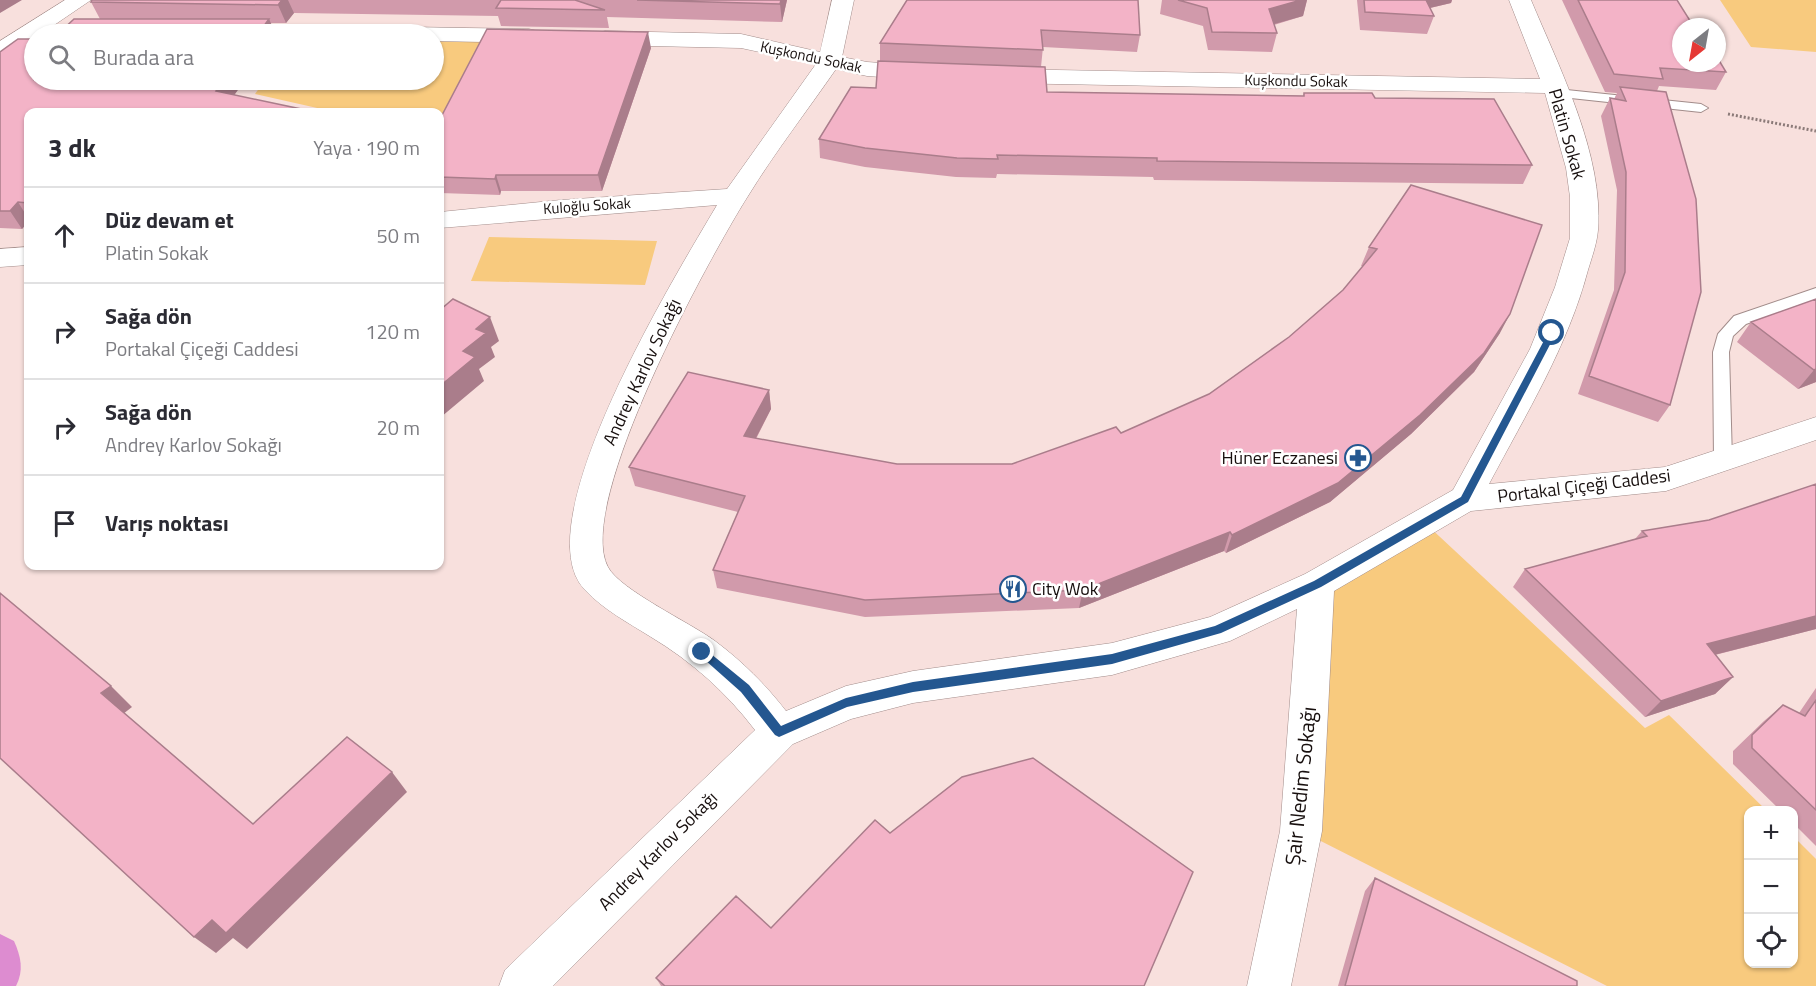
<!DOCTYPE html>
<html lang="tr">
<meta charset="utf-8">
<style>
:root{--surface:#fff;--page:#f7f7f7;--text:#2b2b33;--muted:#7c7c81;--line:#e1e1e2}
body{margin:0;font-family:"Titillium Web",sans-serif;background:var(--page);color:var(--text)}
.controls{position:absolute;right:18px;bottom:18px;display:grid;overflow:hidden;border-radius:12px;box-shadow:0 2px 4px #0004}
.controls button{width:54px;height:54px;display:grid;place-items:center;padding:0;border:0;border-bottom:2px solid var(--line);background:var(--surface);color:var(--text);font:30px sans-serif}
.compass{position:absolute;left:1672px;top:18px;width:54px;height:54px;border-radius:50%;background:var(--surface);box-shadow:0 2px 4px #0004;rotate:211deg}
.stop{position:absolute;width:18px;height:18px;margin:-14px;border:4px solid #245790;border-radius:50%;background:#fff}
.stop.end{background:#245790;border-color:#fff;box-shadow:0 2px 6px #0008}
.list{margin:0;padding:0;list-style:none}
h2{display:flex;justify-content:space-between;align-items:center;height:78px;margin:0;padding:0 24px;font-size:26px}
h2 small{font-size:20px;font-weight:400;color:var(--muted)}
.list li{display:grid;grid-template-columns:39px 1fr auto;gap:18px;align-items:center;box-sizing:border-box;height:96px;padding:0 24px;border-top:2px solid var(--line)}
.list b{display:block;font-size:22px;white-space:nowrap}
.list p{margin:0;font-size:20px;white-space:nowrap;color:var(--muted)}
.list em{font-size:20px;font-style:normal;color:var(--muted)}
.icon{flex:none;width:33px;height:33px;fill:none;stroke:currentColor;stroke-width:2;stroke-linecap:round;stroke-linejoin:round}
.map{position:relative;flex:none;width:1816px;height:986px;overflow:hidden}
.search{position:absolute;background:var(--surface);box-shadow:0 2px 4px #0004;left:24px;top:24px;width:420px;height:66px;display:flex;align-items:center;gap:15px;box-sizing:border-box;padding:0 21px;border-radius:33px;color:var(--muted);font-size:22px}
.panel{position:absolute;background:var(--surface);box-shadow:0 2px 4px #0004;left:24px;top:108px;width:420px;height:462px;border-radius:12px}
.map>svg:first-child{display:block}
.green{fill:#f8ca7e}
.water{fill:#dd8cd0}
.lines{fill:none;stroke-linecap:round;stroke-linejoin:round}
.lane-casing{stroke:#a28c8a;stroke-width:2}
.street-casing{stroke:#a28c8a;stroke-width:1}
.path{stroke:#8b7a78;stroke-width:3;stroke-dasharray:2 2;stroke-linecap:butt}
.lane{fill:#fff;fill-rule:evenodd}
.street{fill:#fff;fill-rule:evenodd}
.wall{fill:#d19aab}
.shaded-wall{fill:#aa7d8b}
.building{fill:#f3b3c7;stroke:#aa7d8b;stroke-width:1.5}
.route{fill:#245790}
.labels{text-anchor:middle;stroke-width:5;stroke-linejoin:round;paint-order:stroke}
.far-street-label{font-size:15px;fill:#170f0e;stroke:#fff}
.street-label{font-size:18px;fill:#170f0e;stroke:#fff}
.poi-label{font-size:18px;fill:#170f0e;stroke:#fff;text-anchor:end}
.near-street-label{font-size:21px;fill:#170f0e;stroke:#fff}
</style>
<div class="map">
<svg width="1816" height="986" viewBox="0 0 1816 986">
<rect width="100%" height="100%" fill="#f8e0dd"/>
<path class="green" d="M1720 0H1816V52L1751 47Z
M298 31 484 36 440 121V112H335L255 94 265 80H434V34H295Z
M489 237 657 241 645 285 471 281Z
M1425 523 1645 728 1669 715 1766 810H1748V964H1794V837L1816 859V986H1607L1301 831 1317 584Z"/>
<path class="water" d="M0 934 14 941C21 957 24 970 16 986H0Z"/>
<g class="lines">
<defs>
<path id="lane" d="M1557 89 1701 104 1708 108 1701 112 1552 96V90Z
M1816 288V299L1746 324 1733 336 1729 352 1732 460 1729 465H1717L1714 460 1713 352 1718 334 1734 316Z"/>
<path id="street" d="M65 0H91L41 34H34V39L8 56 0 58V41Z
M832 0H854L842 57 867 62 922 66 930 68 934 73 930 78 922 80 867 76 836 69C807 111 775 152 748 196 710 256 574 504 608 567 620 590 691 623 715 641 743 662 765 684 786 711L846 686 913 671 1112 643 1210 617 1305 574 1453 490 1530 349 1555 287 1570 238V197L1566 168 1545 93 1000 83 992 81 988 76 992 71 1000 69 1540 79 1509 0H1531C1559 67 1604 155 1598 230 1597 243 1592 257 1588 270 1568 346 1526 414 1489 484L1665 467 1816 417V440L1666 491 1471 511 1334 591 1322 831 1291 986H1247L1280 831 1297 609 1230 641 1112 675 913 703 851 719 793 744 553 986H499L505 970 755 730C726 692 691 661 651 637 627 622 604 610 585 590 521 525 679 270 717 205L440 228V212L561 200 727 189 816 64 741 48 605 45 597 43 594 38 597 33 605 31 741 34 820 52Z
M230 24 529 29 537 31 540 36 537 41 529 43 434 41V34H221L219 31 222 26Z
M28 247V265L0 267V249Z"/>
</defs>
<use href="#lane" class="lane-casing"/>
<use href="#street" class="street-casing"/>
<path class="path" d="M1728 114 1816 131"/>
<use href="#lane" class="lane"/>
<use href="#street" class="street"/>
</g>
<path class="wall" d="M92 0H787L782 22 607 17 609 28 501 26 498 16 294 13 286 23H270L276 34H58L100 19 91 2Z
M907 0 1140 35 1137 52 1043 47 1041 67 1047 92 1303 96 1304 93 1375 98 1532 165 1523 184 1154 180 1153 177 997 174 996 178 956 177 865 167 820 158 819 139 876 88 880 61V43Z
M1162 0H1307L1303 16 1274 25 1277 33 1272 52 1208 50 1203 26 1160 14Z
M1357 0H1452L1451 3 1430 8 1434 16 1427 34 1360 30Z
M1562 0H1677L1694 27 1726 72 1716 90 1659 86 1657 91 1670 405 1658 422 1578 394 1614 290 1617 190 1601 116 1610 98 1614 99 1617 93 1605 92Z
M651 48 602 191H501L500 195 440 193V119Z
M0 52 34 80H245L234 95 301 109 302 112H28V222L22 229 0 228Z
M1411 185 1500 333 1474 372 1411 434 1330 502 1226 553 1224 551 1079 608 865 617 717 588 713 570 738 512 635 486 629 467 769 390 771 409 756 439 897 464H1012L1121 433 1209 394 1289 337 1343 290 1363 266H1361L1369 247Z
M1816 299V382L1798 389 1737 342 1751 322Z
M1816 484V629L1715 655 1733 677 1715 694 1645 717 1513 587 1525 569 1635 539 1642 531 1709 520Z
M1816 688V846L1794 824V810H1780L1733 764V751L1764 721 1783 705 1799 713Z
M890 833 1144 986H661L656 978 771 928Z
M1375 878 1577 986H1338L1365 891Z"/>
<path class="shaded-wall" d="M0 0H22L0 13Z
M282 0H288L294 13 286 23 278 5Z
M781 0H787L782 22 780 4Z
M1301 0H1307L1303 16 1264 27 1269 9Z
M1421 0H1452L1451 3 1417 11Z
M269 19 276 34H258Z
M648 32 651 48 602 191 598 175Z
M224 80H245L225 108 216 91Z
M496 175 501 191 500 195 495 179Z
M18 202 28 218V222L22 229 10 211Z
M1510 314 1500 333 1474 372 1411 434 1330 502 1226 553 1232 535Z
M490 317 499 341 491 347 495 357 479 369 484 381 441 417 440 413V386L463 351 476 329Z
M1816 369V382L1798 389 1814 370Z
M769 390 771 409 747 455 744 436Z
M1230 532 1224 551 1079 608 1083 590Z
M1816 616V629L1690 661 1707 644Z
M1733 677 1715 694 1645 717 1661 701Z
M111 686 132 707 123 714 101 693Z
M392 772 407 792 247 949 233 938 216 953 194 937 212 920Z"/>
<path class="building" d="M92 0H282L278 5 91 2Z
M501 0H575L605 10 496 8Z
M637 0H781L780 4Z
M907 0H1138L1140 35 1041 30 1043 50 880 43Z
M1178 0H1301L1269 9 1277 33 1212 32 1207 8Z
M1364 0H1426L1434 16 1365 12Z
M1578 0H1677L1694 27H1681V63H1717V57L1726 72 1660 68 1663 79 1614 74Z
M74 19H269L258 34H58Z
M487 29 648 32 598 175H496L495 179 440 177V119Z
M18 39H34V80H224L216 91 301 109 297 112H28V203L18 202 10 211H0V52Z
M878 61 1045 67 1047 92 1304 96V93H1372L1375 98 1494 99 1532 165 1157 161V158L997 155 998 159 957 158 865 148 819 139 851 87 876 88Z
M1620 87 1666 92 1696 199 1701 292 1670 405 1589 376 1625 272 1626 172 1610 98 1626 101Z
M1411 185 1542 225 1510 314 1484 353 1420 415 1338 483 1232 535 1230 532 1083 590 865 600 713 570 745 496 629 467 688 372 769 390 744 436 897 464H1012L1116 427 1121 433 1209 394 1289 337 1343 290 1377 249 1369 247Z
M453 299 490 317 476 329 486 333 463 351 475 357 440 386V310Z
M1816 299V369L1814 370 1751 322Z
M1816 484V616L1707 644 1733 677 1661 701 1525 569 1647 536 1642 531 1709 520Z
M0 593 111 686 101 693 253 824 347 737 392 772 226 933 212 920 194 937 0 758Z
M1816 700V810L1752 748V735L1783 705 1805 716Z
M1033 758 1193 872 1144 986H665L656 978 736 896 771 928 875 820 890 833 962 777Z
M1375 878 1577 981V986H1345Z"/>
<path class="route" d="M1552 330 1556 333 1468 502 1321 587 1221 633 1112 664 913 692 847 707 779 737 775 735 741 692 696 652 698 649H705L749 685 781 726 846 698 913 682 1112 654 1215 626 1314 581 1461 497 1548 333Z"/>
<defs>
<symbol id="pharmacy-ring" viewBox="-11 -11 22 22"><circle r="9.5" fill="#fff" stroke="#245790" stroke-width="1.5"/><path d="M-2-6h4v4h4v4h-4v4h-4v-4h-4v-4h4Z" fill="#245790"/></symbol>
<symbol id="restaurant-ring" viewBox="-11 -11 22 22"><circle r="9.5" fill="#fff" stroke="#245790" stroke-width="1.5"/><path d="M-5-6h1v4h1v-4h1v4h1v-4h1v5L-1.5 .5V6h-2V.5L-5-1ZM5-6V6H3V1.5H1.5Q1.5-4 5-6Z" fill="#245790"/></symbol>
</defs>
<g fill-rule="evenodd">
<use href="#pharmacy-ring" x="1343" y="443" width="30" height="30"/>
<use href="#restaurant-ring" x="998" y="574" width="30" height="30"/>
</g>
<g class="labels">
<g class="far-street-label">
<text transform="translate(811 57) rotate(12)" y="5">Kuşkondu Sokak</text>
<text transform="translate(1296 81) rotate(1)" y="5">Kuşkondu Sokak</text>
<text transform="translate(587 206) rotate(-4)" y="5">Kuloğlu Sokak</text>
</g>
<g class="street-label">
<text transform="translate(1567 134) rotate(74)" y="6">Platin Sokak</text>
<text transform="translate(642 372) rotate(-65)" y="6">Andrey Karlov Sokağı</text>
<text transform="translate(1584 486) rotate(-7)" y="6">Portakal Çiçeği Caddesi</text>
<text transform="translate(658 851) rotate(-45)" y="6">Andrey Karlov Sokağı</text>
</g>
<g class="poi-label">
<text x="1338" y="464">Hüner Eczanesi</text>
<text x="1032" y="595" text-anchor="start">City Wok</text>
</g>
<g class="near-street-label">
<text transform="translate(1301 786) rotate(-84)" y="7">Şair Nedim Sokağı</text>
</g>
</g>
</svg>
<div class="controls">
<button>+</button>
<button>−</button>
<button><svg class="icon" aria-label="locate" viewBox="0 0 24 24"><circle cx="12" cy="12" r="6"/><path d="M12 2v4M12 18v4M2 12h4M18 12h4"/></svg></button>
</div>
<svg class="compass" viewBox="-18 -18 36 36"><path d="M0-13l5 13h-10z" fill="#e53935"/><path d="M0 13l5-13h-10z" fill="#7c7c81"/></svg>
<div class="stop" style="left:1552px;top:333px"></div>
<div class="stop end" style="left:702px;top:652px"></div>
<div class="search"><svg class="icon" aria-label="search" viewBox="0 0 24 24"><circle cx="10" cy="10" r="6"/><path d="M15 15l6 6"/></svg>Burada ara</div>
<section class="panel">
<h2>3 dk<small>Yaya · 190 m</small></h2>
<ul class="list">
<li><svg class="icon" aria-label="ahead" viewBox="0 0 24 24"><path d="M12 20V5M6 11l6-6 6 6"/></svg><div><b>Düz devam et</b><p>Platin Sokak</p></div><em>50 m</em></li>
<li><svg class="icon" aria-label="right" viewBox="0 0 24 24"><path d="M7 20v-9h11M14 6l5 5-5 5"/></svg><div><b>Sağa dön</b><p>Portakal Çiçeği Caddesi</p></div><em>120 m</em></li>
<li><svg class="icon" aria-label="right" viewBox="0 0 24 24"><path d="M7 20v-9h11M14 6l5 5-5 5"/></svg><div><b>Sağa dön</b><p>Andrey Karlov Sokağı</p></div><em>20 m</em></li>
<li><svg class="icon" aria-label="arrive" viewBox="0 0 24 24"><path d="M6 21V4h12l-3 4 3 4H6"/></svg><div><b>Varış noktası</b></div></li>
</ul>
</section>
</div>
